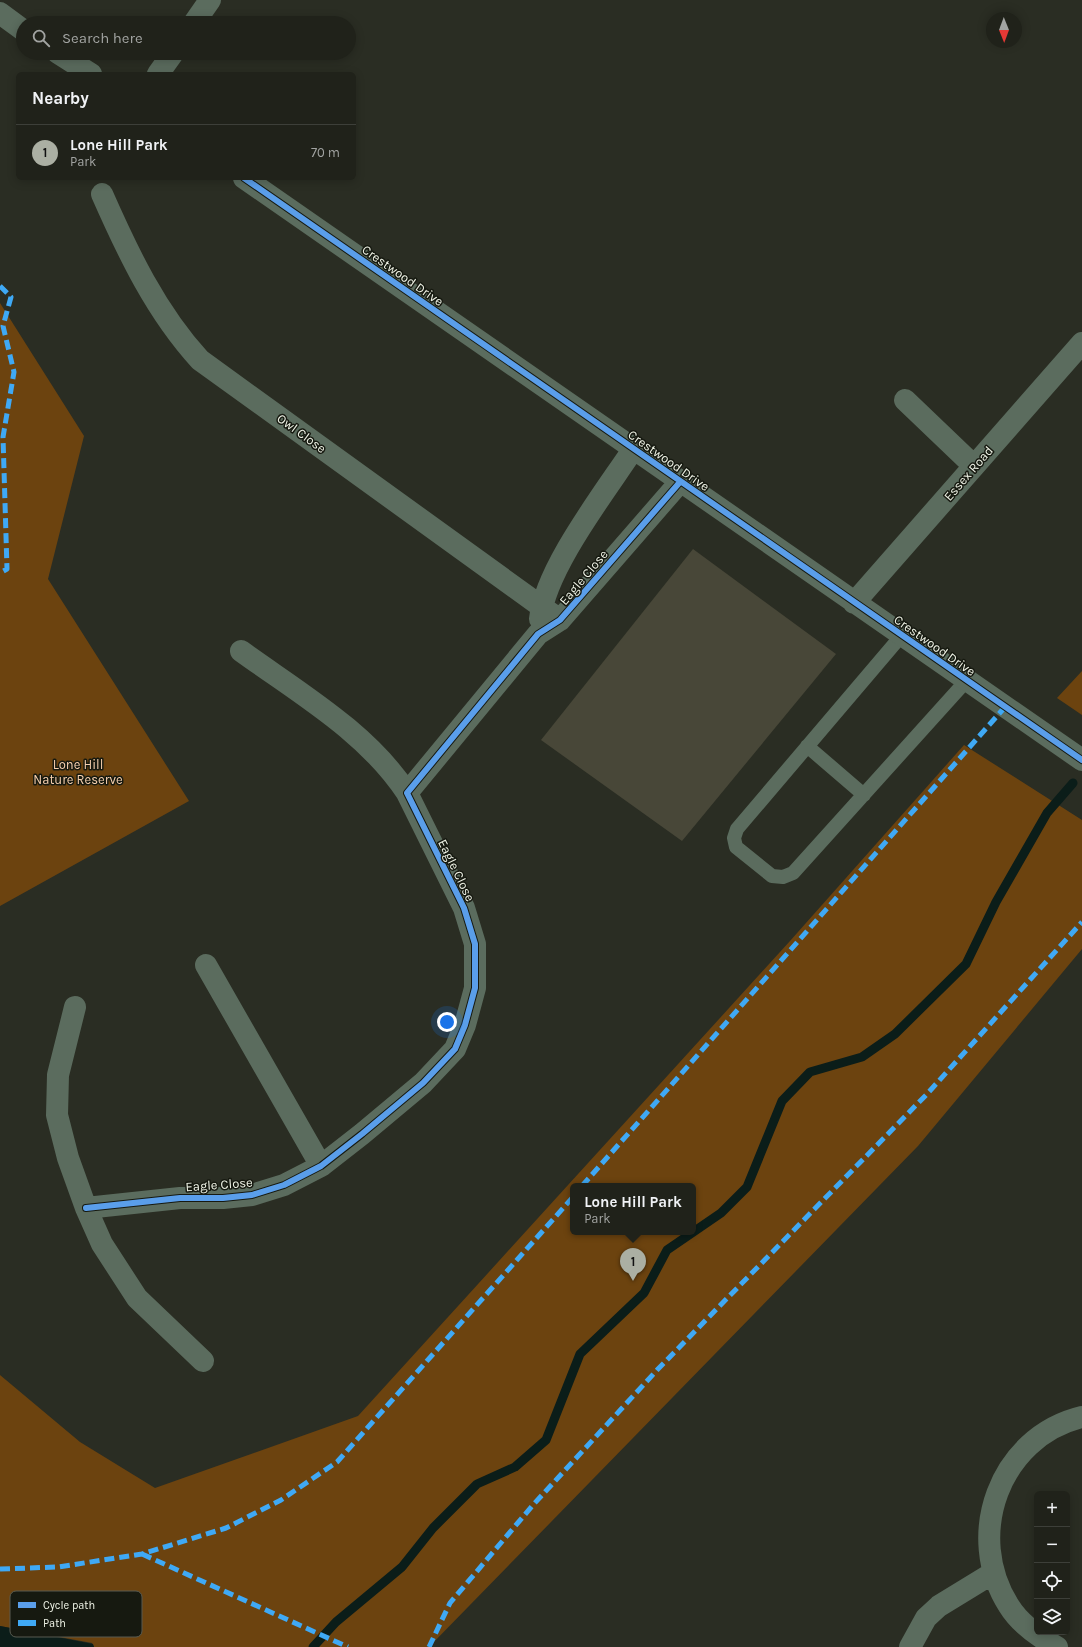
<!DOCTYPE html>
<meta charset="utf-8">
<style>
:root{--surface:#20221a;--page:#282a23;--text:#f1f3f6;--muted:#a2a4a2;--line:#3d3f39;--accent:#abafa3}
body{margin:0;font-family:Karla,sans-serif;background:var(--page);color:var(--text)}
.controls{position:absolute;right:12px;bottom:12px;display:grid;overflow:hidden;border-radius:6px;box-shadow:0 2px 10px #0003}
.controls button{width:36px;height:36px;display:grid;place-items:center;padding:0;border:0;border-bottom:1px solid var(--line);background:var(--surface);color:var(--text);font:20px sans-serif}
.compass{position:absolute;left:986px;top:12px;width:36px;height:36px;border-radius:50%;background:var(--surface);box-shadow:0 2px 10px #0003;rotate:179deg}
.you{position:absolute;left:447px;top:1022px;width:14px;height:14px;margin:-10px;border:3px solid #fff;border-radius:50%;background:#1a73e8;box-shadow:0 0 0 6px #1a73e833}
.badge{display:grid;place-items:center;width:26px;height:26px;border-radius:50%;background:var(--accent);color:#111;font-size:13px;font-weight:700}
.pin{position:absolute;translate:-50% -33px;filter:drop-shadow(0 1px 2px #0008)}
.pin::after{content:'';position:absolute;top:21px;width:14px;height:12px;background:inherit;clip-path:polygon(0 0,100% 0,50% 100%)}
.popup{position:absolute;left:570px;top:1183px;width:126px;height:52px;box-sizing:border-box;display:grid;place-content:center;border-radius:6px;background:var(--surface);filter:drop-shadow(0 1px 3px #0005);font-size:13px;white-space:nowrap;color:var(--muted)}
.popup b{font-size:15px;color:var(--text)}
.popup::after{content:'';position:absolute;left:50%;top:100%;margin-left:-8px;border:8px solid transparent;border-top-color:var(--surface)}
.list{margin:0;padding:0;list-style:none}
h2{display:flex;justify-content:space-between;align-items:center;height:52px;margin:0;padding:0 16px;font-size:17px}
h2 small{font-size:13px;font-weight:400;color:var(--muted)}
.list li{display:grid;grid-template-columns:26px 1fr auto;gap:12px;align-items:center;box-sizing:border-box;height:56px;padding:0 16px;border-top:1px solid var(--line)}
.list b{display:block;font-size:15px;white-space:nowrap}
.list p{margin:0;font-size:13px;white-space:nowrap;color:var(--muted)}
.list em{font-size:13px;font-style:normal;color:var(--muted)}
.icon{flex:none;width:22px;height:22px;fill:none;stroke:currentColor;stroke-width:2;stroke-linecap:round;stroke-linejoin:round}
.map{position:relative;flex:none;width:1082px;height:1647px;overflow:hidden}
.search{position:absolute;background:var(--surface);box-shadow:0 2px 10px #0003;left:16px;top:16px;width:340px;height:44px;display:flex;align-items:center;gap:10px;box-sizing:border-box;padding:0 14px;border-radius:22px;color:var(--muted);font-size:15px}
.panel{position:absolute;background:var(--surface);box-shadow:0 2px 10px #0003;left:16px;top:72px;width:340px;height:108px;border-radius:6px}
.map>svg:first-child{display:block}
.green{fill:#6c430f;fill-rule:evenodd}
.water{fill:#0b1d19}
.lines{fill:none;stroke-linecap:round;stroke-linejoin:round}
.stream{stroke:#0b1d19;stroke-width:9}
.building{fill:#484738}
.lane{stroke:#5b6c5e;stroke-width:14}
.street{stroke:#5b6c5e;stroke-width:22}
.quiet{stroke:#3fa9f5;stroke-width:5;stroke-dasharray:10 5;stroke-linecap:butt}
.cycleway-casing{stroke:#161910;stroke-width:8}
.cycleway{stroke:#5a9eea;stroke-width:6}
.labels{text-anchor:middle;stroke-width:3;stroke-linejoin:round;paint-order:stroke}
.street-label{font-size:13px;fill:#f1f5e8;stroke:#161910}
.park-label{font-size:13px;fill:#f8d1af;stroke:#161910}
.key{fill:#161910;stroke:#585b51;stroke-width:1}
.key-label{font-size:11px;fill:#f1f5e8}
</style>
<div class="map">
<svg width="1082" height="1647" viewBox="0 0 1082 1647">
<rect width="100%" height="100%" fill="#2a2d23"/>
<path class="green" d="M0 303 84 436 48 579 189 801 0 906Z
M1082 671V715L1057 698Z
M964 745 1082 820V949L918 1146 429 1647H94L92 1643 0 1626V1375L80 1442 155 1488 358 1416 790 941ZM573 1186H693V1232H573Z"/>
<path class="water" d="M0 1626 93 1644 94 1647H0Z"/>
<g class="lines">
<path class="stream" d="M313 1647 336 1622 402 1567 433 1528 477 1484 515 1467 546 1440 580 1354 644 1293 667 1250 721 1213 747 1187 782 1101 810 1072 862 1057 895 1034 966 964 996 902 1047 813 1073 783"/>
</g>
<path class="building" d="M693 549 836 654 682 841 541 740Z"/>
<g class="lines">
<path class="lane" d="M902 635 737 829 734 838 736 847 772 876 783 877 793 873 967 680
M807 746 864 795"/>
<path class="street" d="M0 13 23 30
M194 23 210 0
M58 53 91 74
M158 74 173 53
M244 178 1082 760
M102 194C128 253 156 312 200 360L560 620
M905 400 974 466
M854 603 1082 343
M540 619C545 569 605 492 634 448
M241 651C299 693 367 732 407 793
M206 965 321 1166
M75 1007 58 1075 57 1115 68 1158 86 1208 102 1244 137 1298 203 1361
M86 1208 180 1198H223L252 1195 284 1185 321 1166 362 1134 423 1083 455 1049 465 1025 475 988V944L464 908 407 793 538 634 560 620 680 482
M910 1647 926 1618 939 1606 993 1573
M1057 1647C1039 1637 1020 1624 1009 1606 964 1536 999 1437 1082 1417"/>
<path class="quiet" d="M0 286 11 297 3 326 14 372 3 437 7 569 0 573
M582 1186 1005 707
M142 1554 348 1647
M0 1569 58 1567 142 1554 226 1528 281 1500 337 1462 573 1197
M429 1647 450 1603 533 1505 658 1369 927 1094 1082 922"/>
<defs>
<path id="cycleway" d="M244 178 1082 760
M86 1208 180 1198H223L252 1195 284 1185 321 1166 362 1134 423 1083 455 1049 465 1025 475 988V944L464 908 407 793 538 634 560 620 680 482"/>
</defs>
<use href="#cycleway" class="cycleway-casing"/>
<use href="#cycleway" class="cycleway"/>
</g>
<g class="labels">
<g class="street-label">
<text transform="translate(403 275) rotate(35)" y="5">Crestwood Drive</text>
<text transform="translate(302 433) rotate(36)" y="5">Owl Close</text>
<text transform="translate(669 460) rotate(35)" y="5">Crestwood Drive</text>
<text transform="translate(968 473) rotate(-49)" y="5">Essex Road</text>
<text transform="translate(583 577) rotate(-50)" y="5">Eagle Close</text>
<text transform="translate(935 645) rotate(35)" y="5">Crestwood Drive</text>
<text transform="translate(457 870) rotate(64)" y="5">Eagle Close</text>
<text transform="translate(219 1184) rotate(-4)" y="5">Eagle Close</text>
</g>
<g class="park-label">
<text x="78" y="769">Lone Hill<tspan x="78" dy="15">Nature Reserve</tspan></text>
</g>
</g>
<rect x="10" y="1591" width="132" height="46" rx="6" class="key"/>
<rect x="18" y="1602" width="18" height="6" fill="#5a9eea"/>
<rect x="18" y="1620" width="18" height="6" fill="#3fa9f5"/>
<g class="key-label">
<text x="43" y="1609">Cycle path</text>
<text x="43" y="1627">Path</text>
</g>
</svg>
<div class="controls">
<button>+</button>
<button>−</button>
<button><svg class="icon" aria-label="locate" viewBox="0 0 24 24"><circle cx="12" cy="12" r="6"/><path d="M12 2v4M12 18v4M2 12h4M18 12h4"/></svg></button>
<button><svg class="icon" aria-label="layers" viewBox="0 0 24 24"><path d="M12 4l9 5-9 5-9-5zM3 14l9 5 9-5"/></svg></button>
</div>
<svg class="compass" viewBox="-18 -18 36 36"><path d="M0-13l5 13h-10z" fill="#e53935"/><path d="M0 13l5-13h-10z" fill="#a2a4a2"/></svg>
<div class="you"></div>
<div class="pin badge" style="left:633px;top:1281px">1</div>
<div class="popup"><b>Lone Hill Park</b>Park</div>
<div class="search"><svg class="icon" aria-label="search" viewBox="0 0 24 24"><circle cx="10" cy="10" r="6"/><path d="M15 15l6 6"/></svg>Search here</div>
<section class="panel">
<h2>Nearby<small></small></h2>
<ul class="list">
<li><span class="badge">1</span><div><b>Lone Hill Park</b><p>Park</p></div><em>70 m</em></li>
</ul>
</section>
</div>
